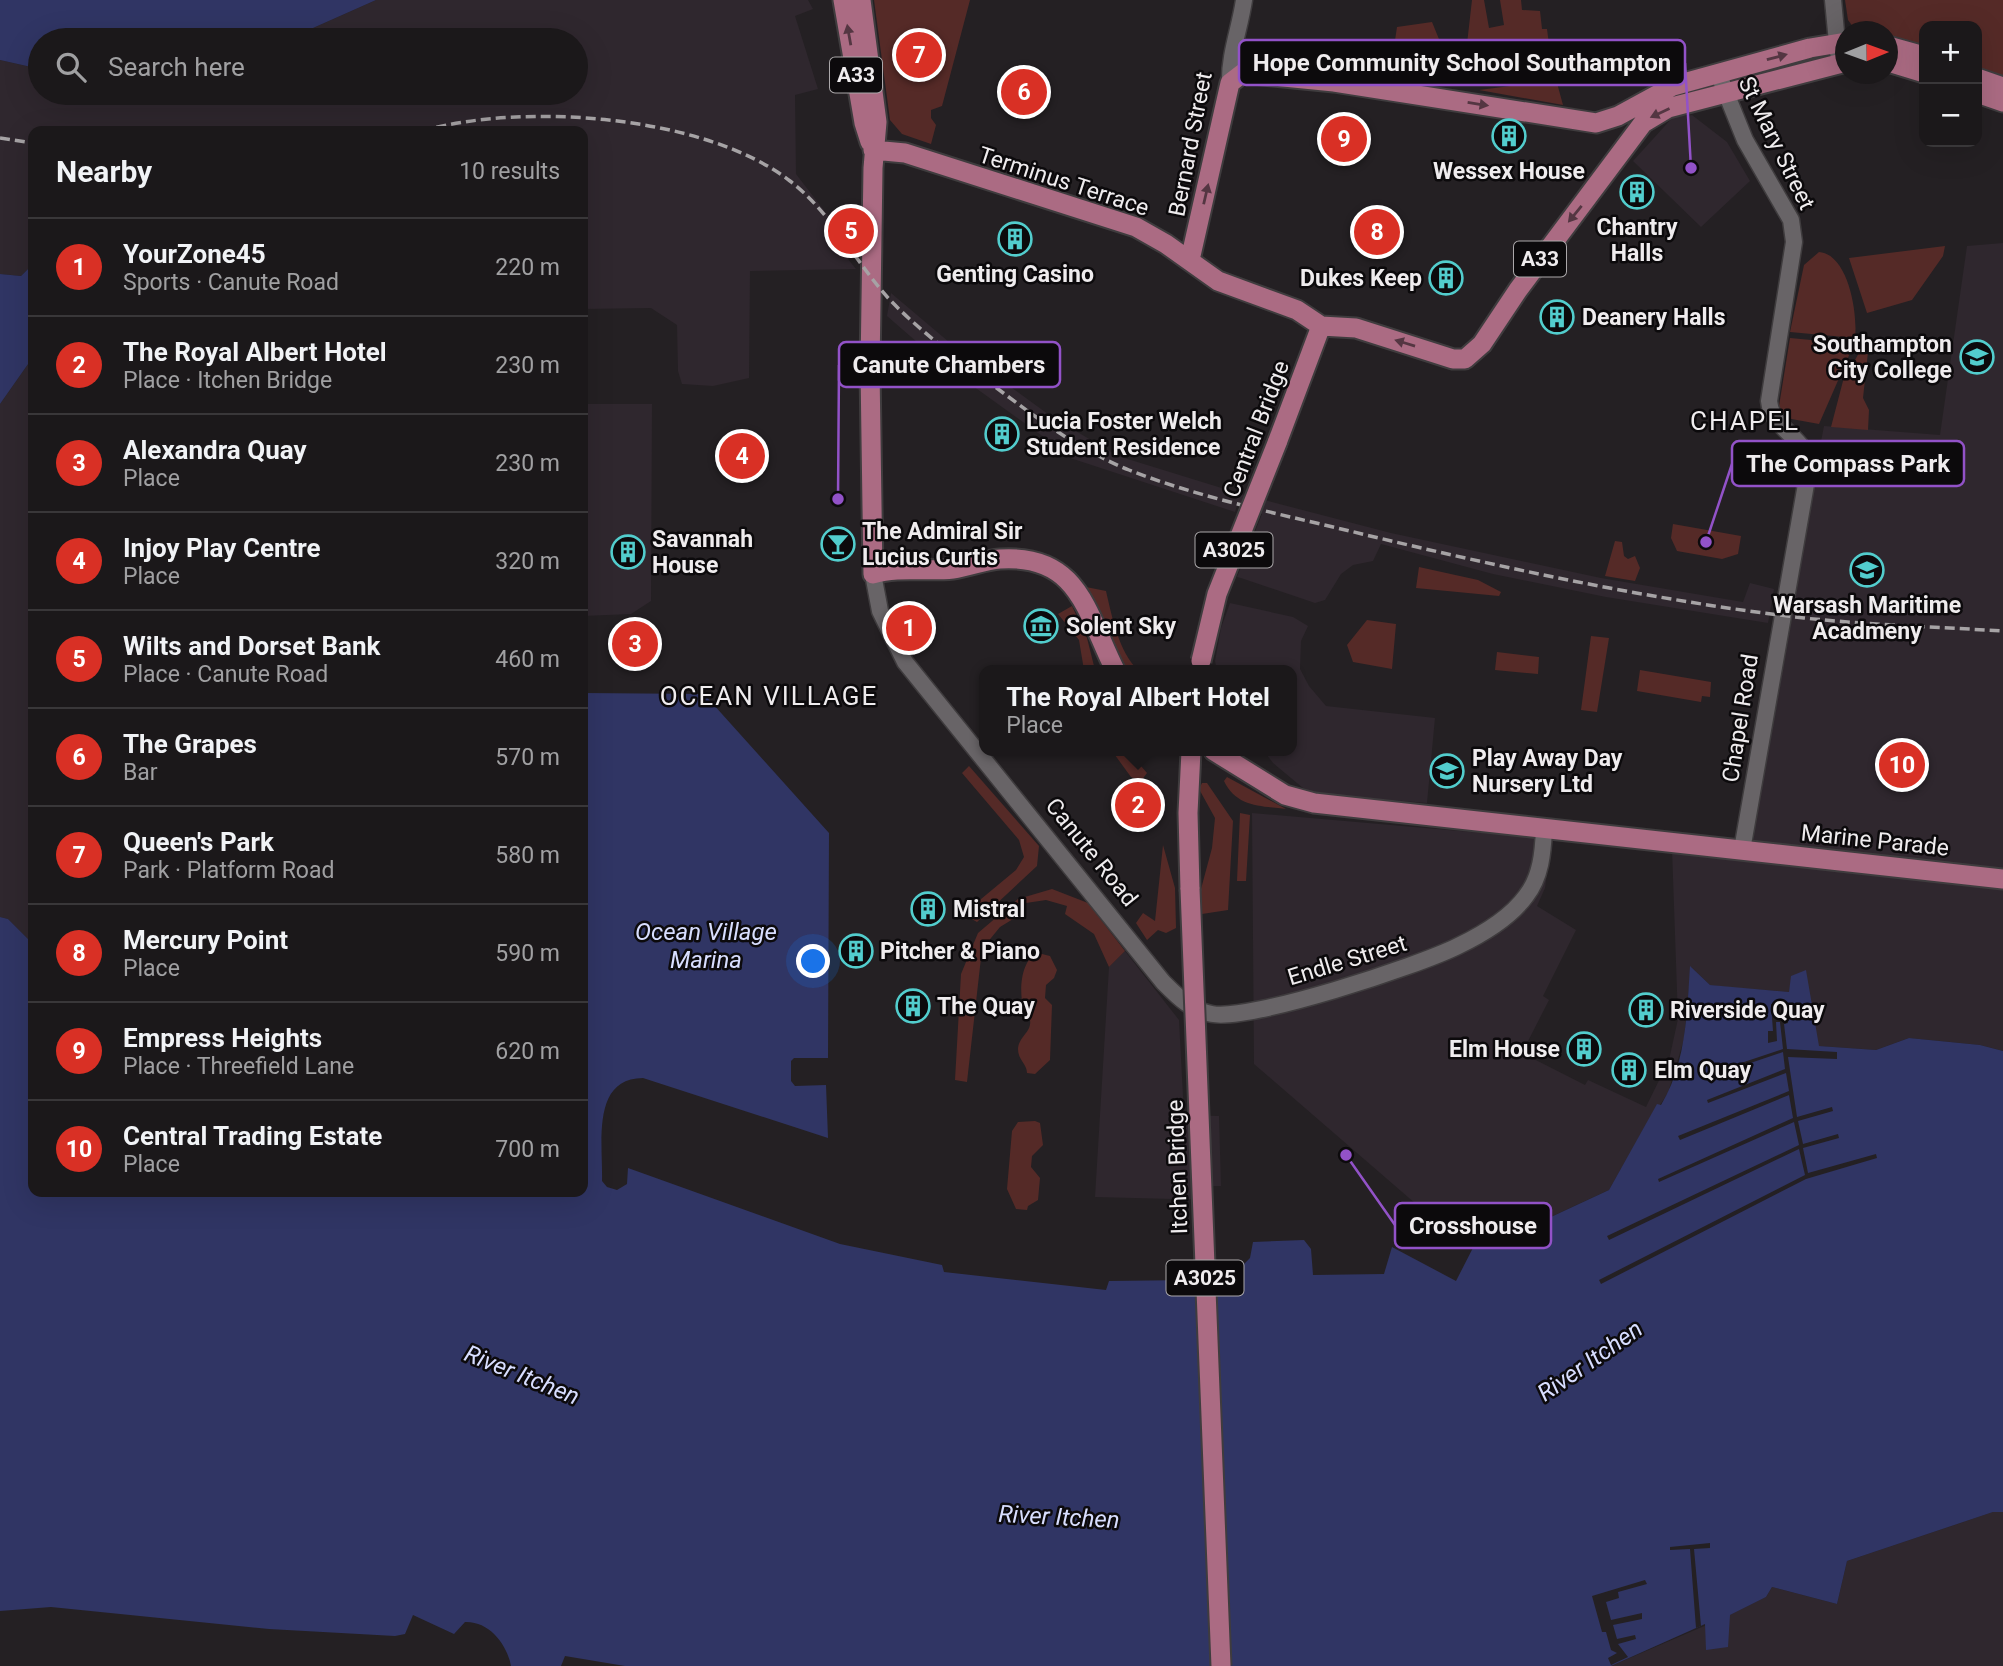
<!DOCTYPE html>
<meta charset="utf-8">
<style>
:root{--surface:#1b181a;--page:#242123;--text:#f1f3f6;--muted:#a0a0a2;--line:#393739;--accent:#d93025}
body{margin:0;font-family:Roboto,sans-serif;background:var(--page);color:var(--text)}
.controls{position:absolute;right:21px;top:21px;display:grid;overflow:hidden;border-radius:14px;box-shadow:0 7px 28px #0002}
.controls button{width:63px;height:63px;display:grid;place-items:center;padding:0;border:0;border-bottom:2px solid var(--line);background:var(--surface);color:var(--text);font:35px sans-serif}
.compass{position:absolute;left:1835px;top:21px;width:63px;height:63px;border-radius:50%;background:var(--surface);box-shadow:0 7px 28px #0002;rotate:89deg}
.you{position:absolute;left:814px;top:962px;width:24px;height:24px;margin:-18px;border:5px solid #fff;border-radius:50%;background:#1a73e8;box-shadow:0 0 0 10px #1a73e833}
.badge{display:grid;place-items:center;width:46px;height:46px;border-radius:50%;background:var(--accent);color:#fff;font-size:23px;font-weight:700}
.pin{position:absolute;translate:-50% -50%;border:4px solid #fff;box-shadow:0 2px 7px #0006}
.popup{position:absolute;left:979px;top:665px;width:318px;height:91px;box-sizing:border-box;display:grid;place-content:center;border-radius:14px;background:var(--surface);filter:drop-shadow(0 2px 5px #0005);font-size:23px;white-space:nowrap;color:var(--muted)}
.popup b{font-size:26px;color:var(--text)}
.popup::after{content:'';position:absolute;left:50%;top:100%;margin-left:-14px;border:14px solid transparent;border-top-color:var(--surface)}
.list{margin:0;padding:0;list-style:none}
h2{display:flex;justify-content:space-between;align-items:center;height:91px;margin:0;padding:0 28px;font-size:30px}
h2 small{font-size:23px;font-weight:400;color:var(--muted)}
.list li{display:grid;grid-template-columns:46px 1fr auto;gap:21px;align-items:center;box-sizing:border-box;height:98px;padding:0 28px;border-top:2px solid var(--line)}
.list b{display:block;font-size:26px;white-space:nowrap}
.list p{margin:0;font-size:23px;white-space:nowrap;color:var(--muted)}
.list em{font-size:23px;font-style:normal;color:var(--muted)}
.icon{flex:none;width:38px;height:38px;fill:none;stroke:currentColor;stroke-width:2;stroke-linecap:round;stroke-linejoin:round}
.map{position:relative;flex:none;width:2003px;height:1666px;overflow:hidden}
.search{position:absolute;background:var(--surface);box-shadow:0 7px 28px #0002;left:28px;top:28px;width:560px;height:77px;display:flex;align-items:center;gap:18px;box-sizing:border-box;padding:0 24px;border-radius:38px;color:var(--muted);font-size:26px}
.panel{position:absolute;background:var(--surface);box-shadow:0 7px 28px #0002;left:28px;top:126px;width:560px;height:1071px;border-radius:14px}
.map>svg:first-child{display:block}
.built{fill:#2f272e}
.green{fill:#552a27}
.water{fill:#303564}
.pier{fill:#242023}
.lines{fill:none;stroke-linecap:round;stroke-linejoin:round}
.minor-casing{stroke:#3f3c3e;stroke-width:19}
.major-casing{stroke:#3f3c3e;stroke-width:23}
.minor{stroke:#686467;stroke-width:16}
.major{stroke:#ab6b83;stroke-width:19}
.rail{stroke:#a6a3a5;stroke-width:3.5;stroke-dasharray:10 5;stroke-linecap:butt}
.major-bridge-casing{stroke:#3f3c3e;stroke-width:23;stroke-linecap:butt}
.major-bridge{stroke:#ab6b83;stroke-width:19}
.oneway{fill:#543642}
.labels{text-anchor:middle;stroke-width:5;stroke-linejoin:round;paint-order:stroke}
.shield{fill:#0c0a0c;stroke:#aba8aa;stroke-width:2}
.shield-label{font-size:21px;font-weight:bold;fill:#efecee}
.street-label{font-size:23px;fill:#efecee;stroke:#0c0a0c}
.poi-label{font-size:23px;font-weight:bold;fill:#efecee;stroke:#0c0a0c;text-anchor:start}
.water-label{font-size:24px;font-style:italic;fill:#d8deff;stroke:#0c0a0c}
.quarter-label{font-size:26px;letter-spacing:2px;fill:#efecee;stroke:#0c0a0c}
.leader{fill:none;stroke:#9252c8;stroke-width:2.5}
.callout-dot{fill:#9252c8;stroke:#0c0a0c;stroke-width:2.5}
.callout{fill:#0c0a0c;stroke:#9252c8;stroke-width:2.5}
.callout-label{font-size:24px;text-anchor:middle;font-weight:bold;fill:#efecee}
</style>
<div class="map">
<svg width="2003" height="1666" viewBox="0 0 2003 1666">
<rect width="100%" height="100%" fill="#242023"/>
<path class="built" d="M376 0H808L813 9 795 16 818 89 795 95 796 174 853 248 856 252 848 259 856 269 750 271 749 378 713 386 682 384 678 371 677 325 651 308 583 309V131H33V264L21 276 0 274V60L40 69V93H576V40H286Z
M1692 115 1727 142 1750 181 1701 227 1633 161 1673 117Z
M2003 243V868L1755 847 1752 830 1760 753H1768L1797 589 1801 543 1824 426 1940 435 1967 246Z
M891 293 949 342 1052 417 1118 456 1241 494 1391 533 1601 578 1743 602 1750 583 1774 589 1768 623 1606 597 1493 574 1381 544 1373 561 1353 565 1341 574 1325 600 1315 603 1241 578 1237 577 1262 514 1237 506 1235 512 1058 454 1059 448 941 363 887 316Z
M33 357V944L8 919 0 917V404Z
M652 404 651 601 631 614 583 616V404Z
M1230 603 1293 617 1308 626 1301 641 1300 669 1309 686 1326 706 1435 718 1427 803 1317 794 1303 788 1273 763 1264 751H1292V670H1217L1215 661 1221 628Z
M1252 813 1552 839 1545 888 1537 906 1576 930 1543 996 1549 1000 1522 1053 1585 1085 1588 1080 1646 1107 1669 1060 1678 1019 1672 849 2003 886V1051L1980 1045 1909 1038 1876 1050 1818 1046 1792 976 1789 992 1726 987 1710 985 1691 967 1684 1039 1668 1093 1660 1105H1657L1609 1190 1520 1231 1497 1213 1477 1240 1416 1204 1254 1064Z
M1125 951 1179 1020 1184 1115 1219 1116 1221 1186H1212V1200L1095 1197 1109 967Z
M1993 1512H2003V1666H1611L1730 1615 1766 1597 1772 1587 1837 1604 1847 1561Z"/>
<path class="green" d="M874 0H970L942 106 931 110V118L936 125 931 144 902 134 890 120Z
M1472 0H1484L1489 28 1504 25 1500 0H1521L1522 10 1540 11 1542 29H1547L1552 67 1464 70Z
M1845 0H2003V77L1977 68V26H1924V47L1888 38V32L1856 31 1848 20Z
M1432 22 1443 49 1442 58 1415 54 1414 50 1394 47 1397 27Z
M1355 51 1354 74 1323 69 1325 55Z
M1565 79 1557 83 1563 105 1479 90Z
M1945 246 1943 256 1912 300 1867 313 1849 258Z
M1819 252C1848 254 1858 313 1855 338L1790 332 1804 265Z
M1790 338 1854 344 1819 424 1786 418 1779 406Z
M1863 346 1868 352 1863 398 1869 410 1868 430 1831 427 1843 381Z
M1673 524 1741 536 1738 554 1722 559 1677 551 1671 538Z
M1615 541 1622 542 1624 556 1628 559 1635 556 1640 568 1635 581 1605 576Z
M1419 567 1478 580 1501 592 1499 596 1416 588Z
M1086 587 1106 591C1112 617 1119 652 1138 670H1126Z
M1072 606 1087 638 1095 670H1084L1079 640 1058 614Z
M1367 620 1396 624 1392 669 1353 662 1347 645Z
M1591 636 1609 638 1597 712 1581 710Z
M1497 652 1539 657 1538 674 1495 670Z
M1640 670 1711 682 1710 697 1702 696 1701 702 1637 691Z
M1112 751H1128L1147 773 1141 781 1131 777Z
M969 766 1039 846 1037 866 977 922 963 914 1016 870 1024 857 1019 840 962 773Z
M1227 777 1286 809C1261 806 1236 807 1224 781Z
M1202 783H1207L1233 821 1228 910 1202 914 1201 889 1212 848 1215 818 1199 789Z
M1240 813 1250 815 1246 881H1237Z
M1163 845 1175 888 1176 928 1166 933 1158 930 1147 940 1136 923 1143 913 1155 921Z
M1052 889 1088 903 1125 951 1109 967 1094 934 1065 914 1067 906 1046 900 1026 903V911L1000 927 982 949 967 1082 955 1080 961 974 978 933 1018 899Z
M1038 953 1050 956 1057 970 1054 978 1046 985 1045 998 1052 1005 1050 1060 1035 1074 1027 1073C1027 1064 1018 1060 1018 1049 1019 1036 1032 1032 1030 1020 1029 1014 1024 1012 1023 1006 1019 990 1021 959 1038 953Z
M1035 1121 1040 1123 1043 1145 1032 1156 1031 1167 1040 1178 1038 1200 1028 1206 1027 1210 1016 1209 1007 1189 1012 1131 1018 1122Z"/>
<path class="water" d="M0 0H376L286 40H40V69L0 60Z
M33 264V357L0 404V274L21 276Z
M583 693 704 694 829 833 828 1058H794L791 1061V1081L795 1086 826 1085 828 1138 643 1078C591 1078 603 1144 602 1181L607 1187 617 1190 627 1184 628 1168 840 1244 942 1265 944 1272 1106 1290 1109 1281 1192 1280 1211 1265 1244 1264 1250 1258 1253 1242 1304 1240 1311 1249 1313 1275 1384 1274 1392 1247 1456 1281 1477 1240 1498 1212 1521 1231 1609 1190 1657 1104 1661 1105C1686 1064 1687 1013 1690 966L1710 985 1789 992 1791 976 1806 970 1819 1046 1876 1050 1909 1038 1980 1045 2003 1051V1512H1993L1847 1561 1837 1604 1772 1587 1766 1597 1730 1615 1728 1647 1706 1650 1705 1624 1611 1666H625L565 1656 561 1666H511C507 1644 489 1621 465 1622L454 1634 413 1615 405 1634 395 1636 269 1629 51 1607 0 1611V917L8 919 33 944V1192H583Z"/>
<path class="pier" d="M1783 1003 1787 1005 1788 1023 1784 1024 1787 1049 1837 1052V1059L1788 1057 1797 1117 1832 1107 1833 1111 1798 1121 1803 1144 1838 1134 1839 1138 1803 1148 1808 1173 1876 1154 1877 1158 1806 1179 1601 1284 1599 1280 1805 1175 1799 1149 1609 1240 1607 1236 1799 1145 1794 1122 1659 1182 1658 1179 1793 1118 1789 1095 1680 1140 1678 1136 1789 1091 1786 1073 1708 1103 1707 1100 1785 1069 1783 1052 1715 1075 1714 1072 1783 1049 1780 1022H1776L1777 1041 1768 1043V1031H1773L1771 1004Z
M1710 1543V1548L1694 1549 1701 1626 1696 1628 1690 1549 1670 1550V1547Z
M1645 1580 1647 1584 1618 1592 1619 1598 1606 1602 1611 1620 1642 1613V1619L1613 1625 1617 1639 1635 1635 1636 1639 1618 1644 1628 1657 1611 1665 1608 1658 1617 1653 1611 1650 1606 1632H1602L1592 1596Z"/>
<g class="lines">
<defs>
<path id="minor" d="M1833 0 1838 53
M1718 73 1745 140 1791 220 1794 242 1769 401C1772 431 1807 436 1809 467L1742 850
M1230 83C1229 55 1240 28 1244 0
M873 574 880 611 905 662 1163 982C1178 997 1190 1010 1212 1014 1251 1021 1418 966 1458 946 1483 934 1510 918 1526 896 1541 877 1543 852 1544 829"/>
<path id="major" d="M843 0 864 123 870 142
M861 0 877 122 873 168 870 369 873 574C899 566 926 572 953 569 969 567 984 560 1000 559 1079 554 1086 612 1115 670
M1888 46 1924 56
M1888 62 1924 73
M1977 78 2003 87
M1977 93 2003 102
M873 150 905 153 1136 227 1166 244 1218 281 1297 310 1321 326 1356 328 1453 359H1465L1482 344 1518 290 1643 123 1668 108 1846 62
M1190 260 1230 83 1243 73 1334 82 1596 123 1618 116 1673 86 1810 48 1846 42
M1277 443 1321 326
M1214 751 1285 795 1314 803 2003 879
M1190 889 1188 813 1191 751"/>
</defs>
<use href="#minor" class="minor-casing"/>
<use href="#major" class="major-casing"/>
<use href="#minor" class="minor"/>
<use href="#major" class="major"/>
<path class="rail" d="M422 131C523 102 705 115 790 181 831 212 855 262 890 300 920 331 955 357 990 383 1034 416 1077 449 1129 470 1203 499 1285 515 1362 534 1508 569 1656 601 1804 618 1870 625 1937 627 2003 631
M0 138 33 143"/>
<defs>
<path id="major-bridge" d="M1201 661 1217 594 1277 443
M1190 889 1221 1666"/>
</defs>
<use href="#major-bridge" class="major-bridge-casing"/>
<use href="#major-bridge" class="major-bridge"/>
</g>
<defs><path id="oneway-solid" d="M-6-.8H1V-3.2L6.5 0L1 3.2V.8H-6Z" transform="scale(1.75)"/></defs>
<g class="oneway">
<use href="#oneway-solid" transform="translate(849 35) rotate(-100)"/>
<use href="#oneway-solid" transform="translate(1777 57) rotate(-15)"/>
<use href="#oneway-solid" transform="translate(1478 104) rotate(9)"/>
<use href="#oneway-solid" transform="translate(1660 113) rotate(155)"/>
<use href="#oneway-solid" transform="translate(1206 194) rotate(-77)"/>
<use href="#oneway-solid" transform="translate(1575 214) rotate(129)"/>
<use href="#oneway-solid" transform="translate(1405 343) rotate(-163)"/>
</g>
<defs>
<symbol id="building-ring" viewBox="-11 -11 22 22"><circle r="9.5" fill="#0c0a0c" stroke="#52cdcd" stroke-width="1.5"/><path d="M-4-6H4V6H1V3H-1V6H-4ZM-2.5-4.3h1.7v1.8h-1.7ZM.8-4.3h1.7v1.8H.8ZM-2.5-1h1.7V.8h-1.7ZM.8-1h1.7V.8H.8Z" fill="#52cdcd"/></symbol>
<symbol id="university-ring" viewBox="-11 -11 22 22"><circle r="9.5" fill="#0c0a0c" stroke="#52cdcd" stroke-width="1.5"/><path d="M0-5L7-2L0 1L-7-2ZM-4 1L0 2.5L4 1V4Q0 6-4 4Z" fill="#52cdcd"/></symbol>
<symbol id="bar-ring" viewBox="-11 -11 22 22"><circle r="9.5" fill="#0c0a0c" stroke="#52cdcd" stroke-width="1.5"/><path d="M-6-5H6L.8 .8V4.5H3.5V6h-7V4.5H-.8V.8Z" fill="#52cdcd"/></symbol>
<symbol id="museum-ring" viewBox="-11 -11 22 22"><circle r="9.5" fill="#0c0a0c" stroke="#52cdcd" stroke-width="1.5"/><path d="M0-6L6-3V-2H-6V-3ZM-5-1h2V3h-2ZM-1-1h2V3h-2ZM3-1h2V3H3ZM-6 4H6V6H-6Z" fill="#52cdcd"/></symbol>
<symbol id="school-ring" viewBox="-11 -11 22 22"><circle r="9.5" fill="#0c0a0c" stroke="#52cdcd" stroke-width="1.5"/><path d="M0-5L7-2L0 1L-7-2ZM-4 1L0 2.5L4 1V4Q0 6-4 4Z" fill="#52cdcd"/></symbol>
</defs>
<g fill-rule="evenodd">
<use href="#building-ring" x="1490" y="117" width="38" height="38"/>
<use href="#building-ring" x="1618" y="173" width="38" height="38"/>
<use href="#building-ring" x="996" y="220" width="38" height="38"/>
<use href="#building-ring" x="1427" y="259" width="38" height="38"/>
<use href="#building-ring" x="1538" y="298" width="38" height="38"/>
<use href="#university-ring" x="1958" y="338" width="38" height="38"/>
<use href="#building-ring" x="983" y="415" width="38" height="38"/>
<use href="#bar-ring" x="819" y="525" width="38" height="38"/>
<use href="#building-ring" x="609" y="533" width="38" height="38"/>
<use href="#university-ring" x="1848" y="551" width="38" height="38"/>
<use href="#museum-ring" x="1022" y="607" width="38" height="38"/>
<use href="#school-ring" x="1428" y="752" width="38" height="38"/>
<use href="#building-ring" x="909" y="890" width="38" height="38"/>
<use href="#building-ring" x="837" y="932" width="38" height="38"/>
<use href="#building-ring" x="894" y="987" width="38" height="38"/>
<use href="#building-ring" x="1627" y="991" width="38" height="38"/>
<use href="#building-ring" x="1565" y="1030" width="38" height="38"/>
<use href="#building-ring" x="1610" y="1051" width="38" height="38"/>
</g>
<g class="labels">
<g class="shield">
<rect x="830" y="57.5" width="52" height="35" rx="5"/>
<rect x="1514" y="241.5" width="52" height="35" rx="5"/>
<rect x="1195.5" y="532.5" width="77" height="35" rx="5"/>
<rect x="1166.5" y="1260.5" width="77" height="35" rx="5"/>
</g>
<g class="shield-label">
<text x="856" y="82">A33</text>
<text x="1540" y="266">A33</text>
<text x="1234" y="557">A3025</text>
<text x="1205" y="1285">A3025</text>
</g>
<g class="street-label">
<text transform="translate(1777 143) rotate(64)" y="8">St Mary Street</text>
<text transform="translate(1190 144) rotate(-79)" y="8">Bernard Street</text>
<text transform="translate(1064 181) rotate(18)" y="8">Terminus Terrace</text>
<text transform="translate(1256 429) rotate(-69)" y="8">Central Bridge</text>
<text transform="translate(1740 718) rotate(-81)" y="8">Chapel Road</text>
<text transform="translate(1875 840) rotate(6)" y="8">Marine Parade</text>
<text transform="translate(1092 852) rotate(51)" y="8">Canute Road</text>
<text transform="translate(1347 960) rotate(-17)" y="8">Endle Street</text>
<text transform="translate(1177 1167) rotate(-92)" y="8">Itchen Bridge</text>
</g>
<g class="poi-label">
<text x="1509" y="179" text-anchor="middle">Wessex House</text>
<text x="1637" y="235" text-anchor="middle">Chantry<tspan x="1637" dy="26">Halls</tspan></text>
<text x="1015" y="282" text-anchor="middle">Genting Casino</text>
<text x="1422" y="286" text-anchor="end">Dukes Keep</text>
<text x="1582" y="325">Deanery Halls</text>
<text x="1952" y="352" text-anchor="end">Southampton<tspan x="1952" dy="26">City College</tspan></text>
<text x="1026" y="429">Lucia Foster Welch<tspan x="1026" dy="26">Student Residence</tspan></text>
<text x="862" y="539">The Admiral Sir<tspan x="862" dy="26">Lucius Curtis</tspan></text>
<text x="652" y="547">Savannah<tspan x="652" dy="26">House</tspan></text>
<text x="1867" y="613" text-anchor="middle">Warsash Maritime<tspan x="1867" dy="26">Acadmeny</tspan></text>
<text x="1066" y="634">Solent Sky</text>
<text x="1472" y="766">Play Away Day<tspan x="1472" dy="26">Nursery Ltd</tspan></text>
<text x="953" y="917">Mistral</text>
<text x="880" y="959">Pitcher &amp; Piano</text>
<text x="937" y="1014">The Quay</text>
<text x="1670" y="1018">Riverside Quay</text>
<text x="1560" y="1057" text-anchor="end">Elm House</text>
<text x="1654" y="1078">Elm Quay</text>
</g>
<g class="water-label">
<text x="706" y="940">Ocean Village<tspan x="706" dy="28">Marina</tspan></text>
<text transform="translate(1590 1361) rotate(-35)" y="8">River Itchen</text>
<text transform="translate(522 1375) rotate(22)" y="8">River Itchen</text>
<text transform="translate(1059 1517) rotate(3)" y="8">River Itchen</text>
</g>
<g class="quarter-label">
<text x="1745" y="430">CHAPEL</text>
<text x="769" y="705">OCEAN VILLAGE</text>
</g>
</g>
<path class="leader" d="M1691 168L1685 63M838 499L839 365M1706 542L1732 464M1346 1155L1395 1225"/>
<g class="callout-dot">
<circle cx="1691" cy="168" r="7"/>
<circle cx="838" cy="499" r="7"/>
<circle cx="1706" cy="542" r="7"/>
<circle cx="1346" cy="1155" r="7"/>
</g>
<g class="callout">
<rect x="1239" y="40" width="446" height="45" rx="7"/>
<rect x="839" y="342" width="221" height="45" rx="7"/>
<rect x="1732" y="441" width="232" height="45" rx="7"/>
<rect x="1395" y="1203" width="156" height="45" rx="7"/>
</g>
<g class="callout-label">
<text x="1462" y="71">Hope Community School Southampton</text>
<text x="949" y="373">Canute Chambers</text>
<text x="1848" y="472">The Compass Park</text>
<text x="1473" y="1234">Crosshouse</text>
</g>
</svg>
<div class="controls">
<button>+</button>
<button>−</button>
</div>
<svg class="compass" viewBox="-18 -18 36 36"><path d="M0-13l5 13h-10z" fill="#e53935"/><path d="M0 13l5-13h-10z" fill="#a0a0a2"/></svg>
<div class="you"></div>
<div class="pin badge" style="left:909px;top:628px">1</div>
<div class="pin badge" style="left:1138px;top:805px">2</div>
<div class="popup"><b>The Royal Albert Hotel</b>Place</div>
<div class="pin badge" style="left:635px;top:644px">3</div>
<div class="pin badge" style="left:742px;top:456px">4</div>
<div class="pin badge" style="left:851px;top:231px">5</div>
<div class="pin badge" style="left:1024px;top:92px">6</div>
<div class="pin badge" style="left:919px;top:55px">7</div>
<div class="pin badge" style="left:1377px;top:232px">8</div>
<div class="pin badge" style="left:1344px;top:139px">9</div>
<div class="pin badge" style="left:1902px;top:765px">10</div>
<div class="search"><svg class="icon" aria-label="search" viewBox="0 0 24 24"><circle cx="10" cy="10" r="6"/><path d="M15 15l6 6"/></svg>Search here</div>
<section class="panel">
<h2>Nearby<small>10 results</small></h2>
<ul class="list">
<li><span class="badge">1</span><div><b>YourZone45</b><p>Sports · Canute Road</p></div><em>220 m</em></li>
<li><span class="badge">2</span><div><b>The Royal Albert Hotel</b><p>Place · Itchen Bridge</p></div><em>230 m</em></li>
<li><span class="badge">3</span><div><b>Alexandra Quay</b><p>Place</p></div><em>230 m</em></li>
<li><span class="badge">4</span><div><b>Injoy Play Centre</b><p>Place</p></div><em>320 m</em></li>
<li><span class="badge">5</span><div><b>Wilts and Dorset Bank</b><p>Place · Canute Road</p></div><em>460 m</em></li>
<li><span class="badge">6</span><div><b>The Grapes</b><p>Bar</p></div><em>570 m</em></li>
<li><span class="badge">7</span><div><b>Queen's Park</b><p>Park · Platform Road</p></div><em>580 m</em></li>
<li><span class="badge">8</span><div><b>Mercury Point</b><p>Place</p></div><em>590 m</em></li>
<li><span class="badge">9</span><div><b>Empress Heights</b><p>Place · Threefield Lane</p></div><em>620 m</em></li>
<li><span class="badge">10</span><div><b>Central Trading Estate</b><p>Place</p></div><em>700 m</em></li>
</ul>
</section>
</div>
